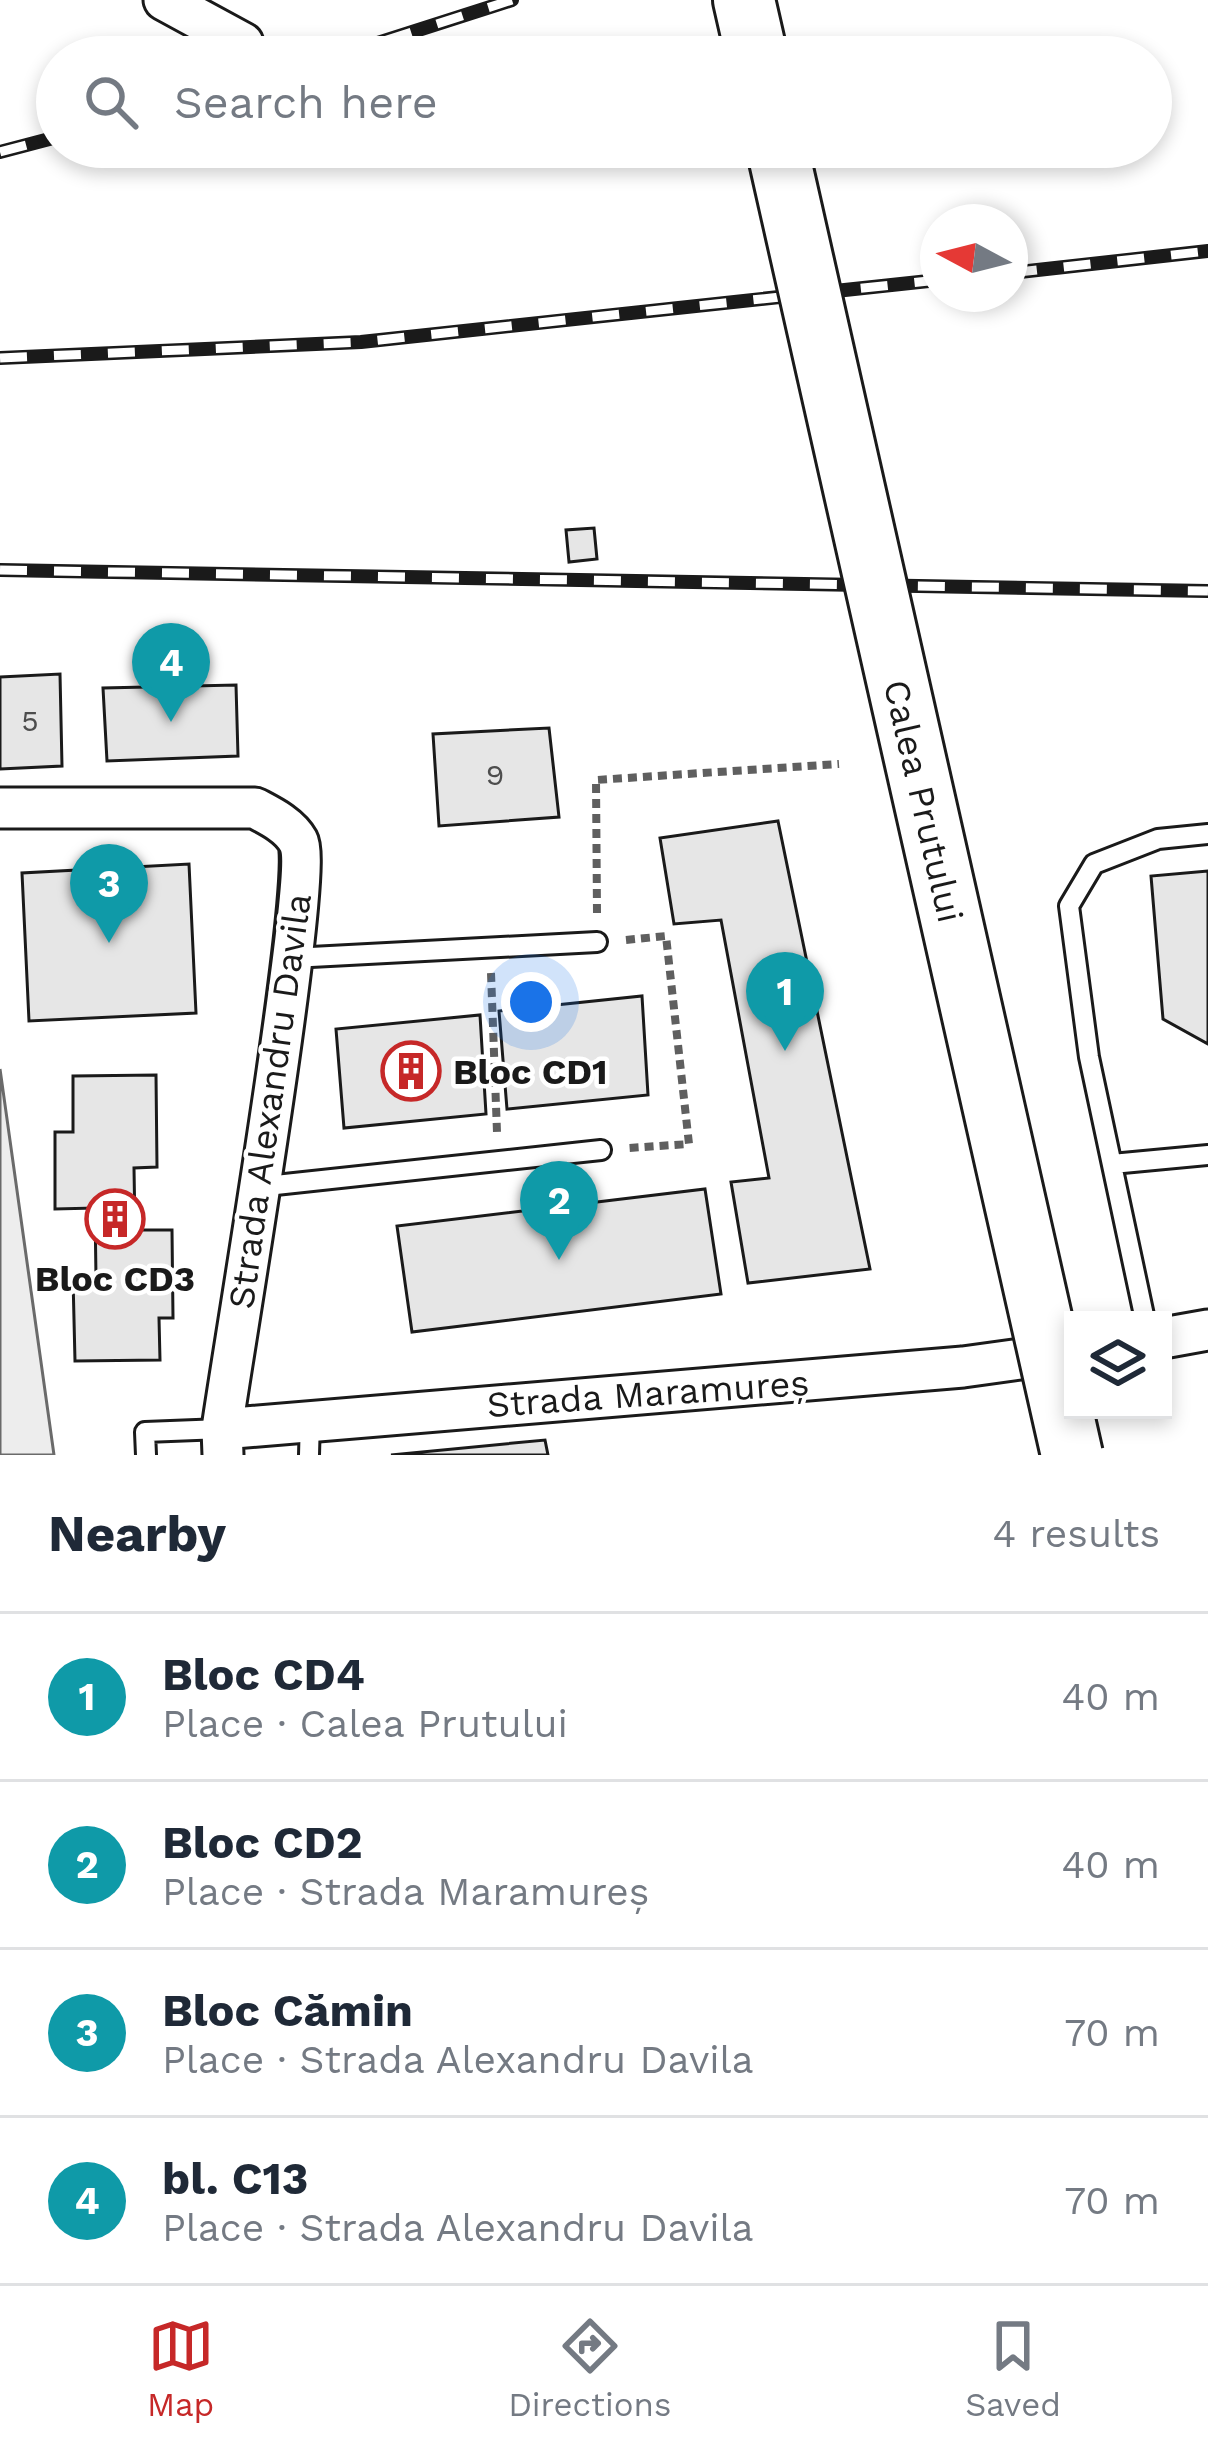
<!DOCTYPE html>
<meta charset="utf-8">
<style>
:root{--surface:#fff;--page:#f2f2f3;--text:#1f2937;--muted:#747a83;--line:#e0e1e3;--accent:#c62828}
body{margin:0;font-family:"Work Sans",sans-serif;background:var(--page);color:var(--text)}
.controls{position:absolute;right:36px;bottom:36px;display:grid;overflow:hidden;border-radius:0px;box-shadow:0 6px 18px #0003}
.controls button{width:108px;height:108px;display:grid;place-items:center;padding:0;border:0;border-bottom:3px solid var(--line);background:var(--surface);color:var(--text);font:60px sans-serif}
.compass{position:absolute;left:920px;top:204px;width:108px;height:108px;border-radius:50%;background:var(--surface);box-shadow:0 6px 18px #0003;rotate:277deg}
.you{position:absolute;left:531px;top:1002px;width:42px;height:42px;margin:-30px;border:9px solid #fff;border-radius:50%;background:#1a73e8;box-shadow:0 0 0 18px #1a73e833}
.badge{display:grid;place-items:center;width:78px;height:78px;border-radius:50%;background:var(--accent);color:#fff;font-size:39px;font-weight:700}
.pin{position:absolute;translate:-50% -99px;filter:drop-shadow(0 3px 6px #0008)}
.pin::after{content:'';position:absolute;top:63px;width:42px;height:36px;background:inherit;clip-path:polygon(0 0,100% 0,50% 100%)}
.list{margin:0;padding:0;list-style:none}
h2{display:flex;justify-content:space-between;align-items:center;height:156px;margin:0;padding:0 48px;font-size:51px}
h2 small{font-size:39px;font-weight:400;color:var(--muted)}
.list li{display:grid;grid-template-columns:78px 1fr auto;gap:36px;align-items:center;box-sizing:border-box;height:168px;padding:0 48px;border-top:3px solid var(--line)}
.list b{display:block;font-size:45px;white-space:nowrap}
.list p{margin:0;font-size:39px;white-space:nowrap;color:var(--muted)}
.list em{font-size:39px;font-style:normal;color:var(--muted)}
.icon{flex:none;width:66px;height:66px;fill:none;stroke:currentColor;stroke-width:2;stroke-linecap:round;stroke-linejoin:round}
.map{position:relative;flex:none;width:1208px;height:1455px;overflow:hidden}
.search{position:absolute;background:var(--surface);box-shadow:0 6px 18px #0003;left:36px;right:36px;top:36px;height:132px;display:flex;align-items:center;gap:30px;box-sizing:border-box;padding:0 42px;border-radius:66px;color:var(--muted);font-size:45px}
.sheet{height:828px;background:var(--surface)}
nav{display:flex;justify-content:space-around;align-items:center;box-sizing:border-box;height:168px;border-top:3px solid var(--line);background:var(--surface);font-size:33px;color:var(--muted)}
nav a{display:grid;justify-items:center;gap:6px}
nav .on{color:var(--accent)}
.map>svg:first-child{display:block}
.built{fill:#ededed;stroke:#6a6a6a;stroke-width:3}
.building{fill:#e6e6e6;stroke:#1a1a1a;stroke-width:3}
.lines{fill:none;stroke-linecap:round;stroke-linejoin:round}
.lane-casing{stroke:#1a1a1a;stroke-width:24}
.street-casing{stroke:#1a1a1a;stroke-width:45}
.primary-casing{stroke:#1a1a1a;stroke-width:66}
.path{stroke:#5f5f5f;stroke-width:8;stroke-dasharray:9 6;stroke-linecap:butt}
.lane{stroke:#fff;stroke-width:18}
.street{stroke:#fff;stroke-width:39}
.primary{stroke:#fff;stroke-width:60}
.rail-casing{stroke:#1a1a1a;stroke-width:14}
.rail{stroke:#fff;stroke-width:9;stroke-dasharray:27;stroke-linecap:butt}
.primary-bridge-casing{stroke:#1a1a1a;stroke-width:66;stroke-linecap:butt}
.primary-bridge{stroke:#fff;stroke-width:60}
.labels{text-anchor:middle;stroke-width:9;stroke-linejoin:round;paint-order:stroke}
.number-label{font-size:30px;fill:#4d4d4d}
.street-label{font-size:36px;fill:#1a1a1a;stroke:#fff}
.poi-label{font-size:36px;font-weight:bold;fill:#1a1a1a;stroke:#fff;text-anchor:start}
</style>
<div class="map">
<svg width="1208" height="1455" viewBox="0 0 1208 1455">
<rect width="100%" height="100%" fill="#fff"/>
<path class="built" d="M0 1069 54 1455H0Z"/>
<path class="building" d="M594 528 597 559 569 562 566 530Z
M60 674 62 766 0 769V677Z
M236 685 238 756 107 761 103 688Z
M549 728 559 817 439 826 433 734Z
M778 821 870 1269 748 1283 731 1182 769 1178 721 920 674 924 660 838Z
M189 864 196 1013 29 1021 22 873Z
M1208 871V1044L1163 1019 1151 876Z
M642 996 648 1095 507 1109 499 1011Z
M480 1015 486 1114 344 1128 336 1029Z
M156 1075 157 1167 134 1168 135 1230H172L173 1318H159L160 1360 75 1361 73 1278H96L95 1208 55 1209V1132H73V1076Z
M705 1189 721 1294 412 1332 397 1226Z
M545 1440 548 1455H391Z"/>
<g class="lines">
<defs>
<path id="lane" d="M292 958 597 942
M1112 1164 1208 1155
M257 1187 601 1150
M1145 1320 1089 1057 1069 906 1094 864 1158 839 1208 834
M146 1455 145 1432 222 1429
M309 1455 310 1419"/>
<path id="street" d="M164 0 243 43
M0 808H255C270 816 289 825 298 841 315 870 232 1357 222 1429L223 1455
M1163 1338 1208 1330
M222 1429 963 1367 1071 1352"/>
<path id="primary" d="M744 0 757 57"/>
</defs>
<use href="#lane" class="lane-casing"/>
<use href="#street" class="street-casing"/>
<use href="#primary" class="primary-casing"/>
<path class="path" d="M597 913 596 780 839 764
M626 940 666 936 689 1144 629 1148
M491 973 497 1132"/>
<use href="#lane" class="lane"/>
<use href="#street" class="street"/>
<use href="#primary" class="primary"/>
<defs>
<path id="rail" d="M334 57 512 0
M0 152 57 137
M1010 273 1208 251
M0 358 361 342 938 280
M0 570 1208 591"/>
</defs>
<use href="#rail" class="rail-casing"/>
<use href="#rail" class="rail"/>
<defs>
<path id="primary-bridge" d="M777 147 1072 1455"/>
</defs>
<use href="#primary-bridge" class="primary-bridge-casing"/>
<use href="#primary-bridge" class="primary-bridge"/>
</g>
<defs>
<symbol id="building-ring" viewBox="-11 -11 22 22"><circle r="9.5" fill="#fff" stroke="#c62828" stroke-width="1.5"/><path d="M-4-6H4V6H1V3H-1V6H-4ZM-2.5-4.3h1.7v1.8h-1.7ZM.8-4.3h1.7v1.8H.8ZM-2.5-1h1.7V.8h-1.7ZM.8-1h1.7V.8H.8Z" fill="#c62828"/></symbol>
</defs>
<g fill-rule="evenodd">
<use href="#building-ring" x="378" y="1038" width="66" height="66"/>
<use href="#building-ring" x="82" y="1186" width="66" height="66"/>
</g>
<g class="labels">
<g class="number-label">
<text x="30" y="731">5</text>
<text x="495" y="785">9</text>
</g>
<g class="street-label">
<text transform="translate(924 801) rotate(77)" y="13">Calea Prutului</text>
<text transform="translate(269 1101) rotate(-82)" y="13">Strada Alexandru Davila</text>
<text transform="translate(648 1393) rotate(-4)" y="13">Strada Maramureș</text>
</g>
<g class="poi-label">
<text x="453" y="1084">Bloc CD1</text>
<text x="115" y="1291" text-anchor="middle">Bloc CD3</text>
</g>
</g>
</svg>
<div class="controls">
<button><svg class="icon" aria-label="layers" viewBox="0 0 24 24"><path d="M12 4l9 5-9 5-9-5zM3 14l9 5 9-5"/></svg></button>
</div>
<svg class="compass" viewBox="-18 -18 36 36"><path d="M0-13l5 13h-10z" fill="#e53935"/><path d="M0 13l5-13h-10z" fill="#747a83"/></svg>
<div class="you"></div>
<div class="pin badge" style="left:785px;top:1051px;background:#0f9aa8">1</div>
<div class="pin badge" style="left:559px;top:1260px;background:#0f9aa8">2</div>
<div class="pin badge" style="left:109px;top:943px;background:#0f9aa8">3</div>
<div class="pin badge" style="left:171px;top:722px;background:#0f9aa8">4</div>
<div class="search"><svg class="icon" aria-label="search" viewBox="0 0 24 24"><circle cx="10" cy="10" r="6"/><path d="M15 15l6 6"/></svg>Search here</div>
</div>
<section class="sheet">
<h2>Nearby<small>4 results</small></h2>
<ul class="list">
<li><span class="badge" style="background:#0f9aa8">1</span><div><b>Bloc CD4</b><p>Place · Calea Prutului</p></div><em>40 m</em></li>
<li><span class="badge" style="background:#0f9aa8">2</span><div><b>Bloc CD2</b><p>Place · Strada Maramureș</p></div><em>40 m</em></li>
<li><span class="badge" style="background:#0f9aa8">3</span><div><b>Bloc Cămin</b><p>Place · Strada Alexandru Davila</p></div><em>70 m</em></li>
<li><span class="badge" style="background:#0f9aa8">4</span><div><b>bl. C13</b><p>Place · Strada Alexandru Davila</p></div><em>70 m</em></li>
</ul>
</section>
<nav>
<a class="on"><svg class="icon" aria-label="map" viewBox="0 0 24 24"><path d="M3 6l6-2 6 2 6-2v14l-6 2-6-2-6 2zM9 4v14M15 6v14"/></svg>Map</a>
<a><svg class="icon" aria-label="directions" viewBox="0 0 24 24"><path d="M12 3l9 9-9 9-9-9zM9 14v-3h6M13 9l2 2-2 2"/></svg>Directions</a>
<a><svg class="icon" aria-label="saved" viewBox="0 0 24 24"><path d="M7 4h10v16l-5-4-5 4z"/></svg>Saved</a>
</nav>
